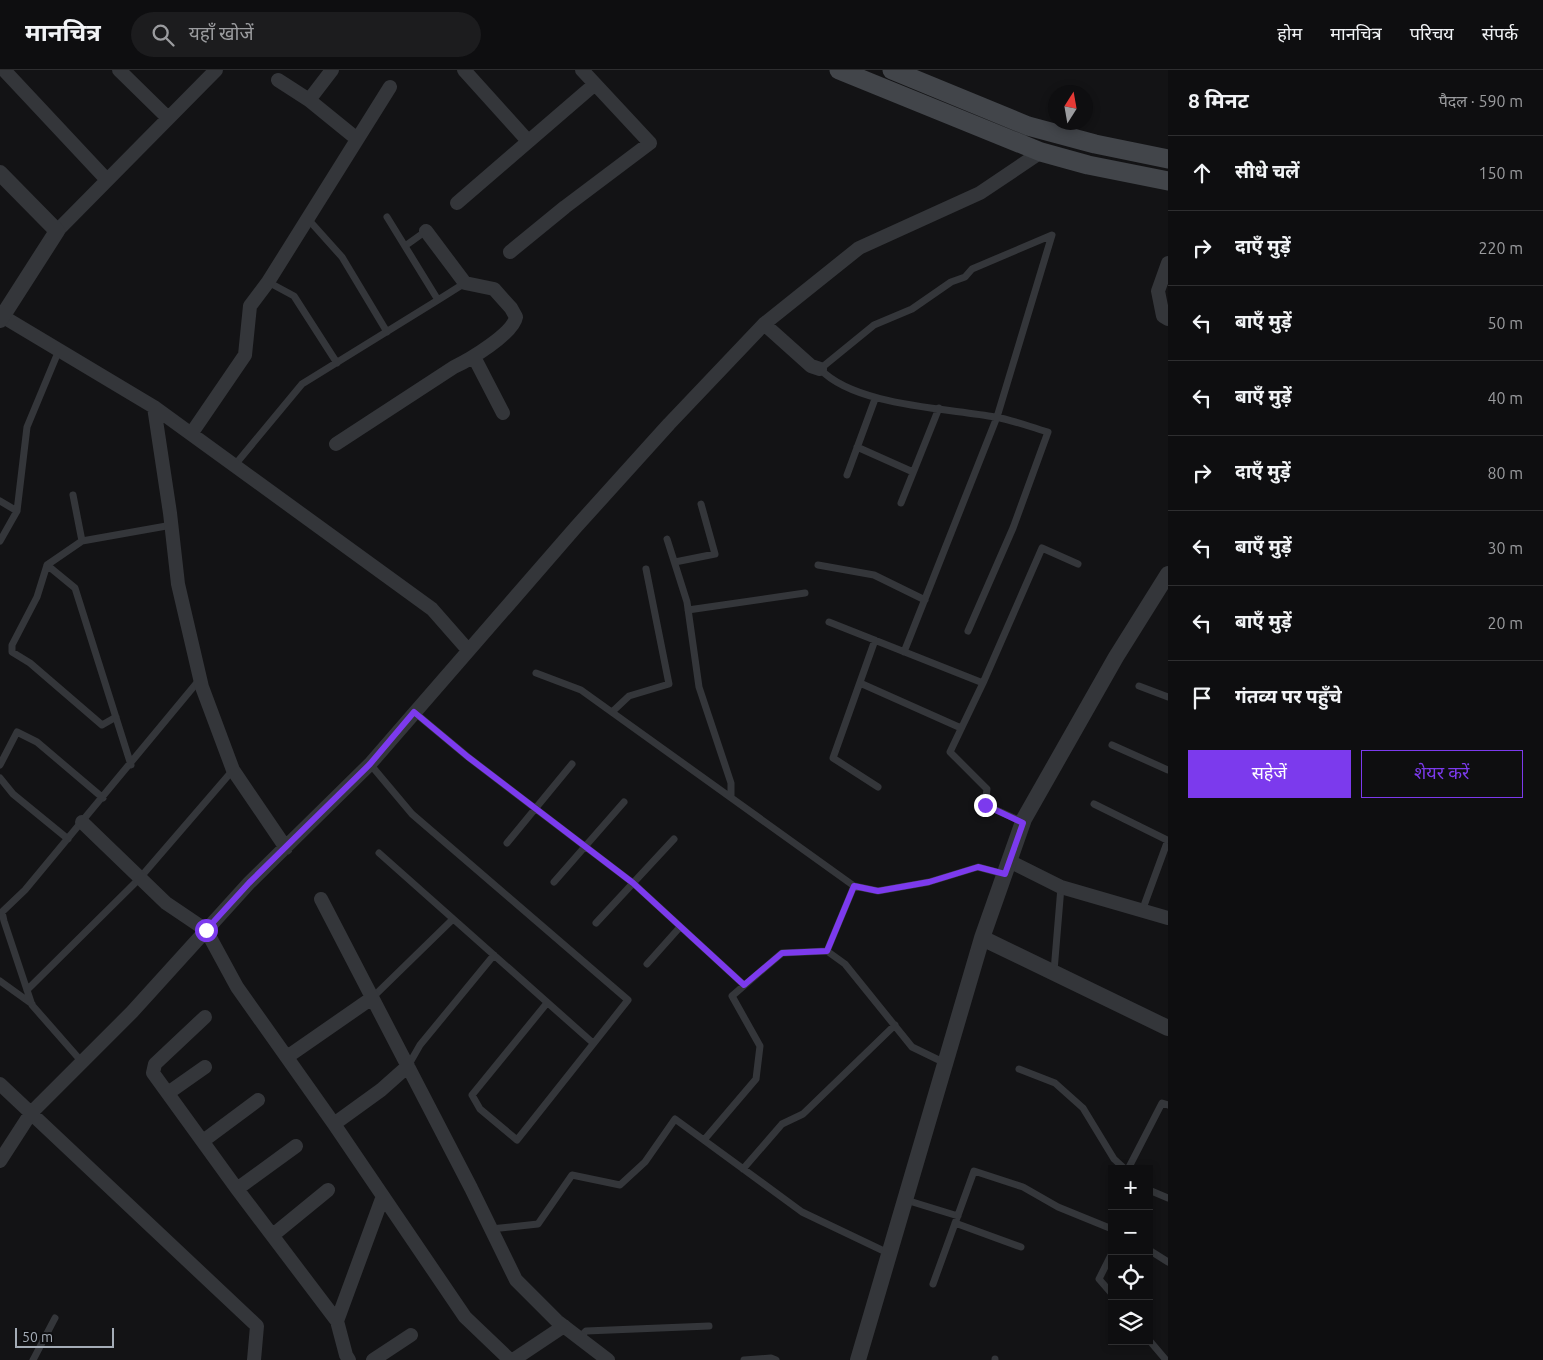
<!DOCTYPE html>
<html lang="hi">
<meta charset="utf-8">
<style>
:root{--surface:#0e0e10;--page:#1c1c1e;--text:#f1f3f6;--muted:#9b9c9f;--line:#2e2e30;--accent:#7c3aed}
body{margin:0;font-family:Ubuntu,"Noto Sans Devanagari",sans-serif;background:var(--page);color:var(--text)}
.controls{position:absolute;right:15px;bottom:15px;display:grid;overflow:hidden;border-radius:0px;box-shadow:0 2px 8px #0003}
.controls button{width:45px;height:45px;display:grid;place-items:center;padding:0;border:0;border-bottom:1px solid var(--line);background:var(--surface);color:var(--text);font:25px sans-serif}
.compass{position:absolute;left:1048px;top:15px;width:45px;height:45px;border-radius:50%;background:var(--surface);box-shadow:0 2px 8px #0003;rotate:11deg}
.scale{position:absolute;left:15px;bottom:12px;width:99px;box-sizing:border-box;padding-left:5px;border:2px solid #a4acb6;border-top:0;font-size:14px;line-height:18px;white-space:nowrap;color:#a4acb6;-webkit-text-stroke:4px #0e0e10;paint-order:stroke}
.stop{position:absolute;width:15px;height:15px;margin:-11px;border:4px solid #7c3aed;border-radius:50%;background:#fff}
.stop.end{background:#7c3aed;border-color:#fff;box-shadow:0 1px 5px #0008}
.list{margin:0;padding:0;list-style:none}
h2{display:flex;justify-content:space-between;align-items:center;height:65px;margin:0;padding:0 20px;font-size:21px}
h2 small{font-size:16px;font-weight:400;color:var(--muted)}
.list li{display:grid;grid-template-columns:32px 1fr auto;gap:15px;align-items:center;box-sizing:border-box;height:75px;padding:0 20px;border-top:1px solid var(--line)}
.list b{display:block;font-size:19px;white-space:nowrap}
.list em{font-size:16px;font-style:normal;color:var(--muted)}
.actions{display:flex;gap:10px;padding:15px 20px}
.actions a{flex:1;padding:11px 0;border:1px solid var(--accent);border-radius:0px;text-align:center;font-size:18px;color:var(--accent)}
.actions .main{background:var(--accent);color:#fff}
.icon{flex:none;width:28px;height:28px;fill:none;stroke:currentColor;stroke-width:2;stroke-linecap:round;stroke-linejoin:round}
.map{position:relative;flex:none;width:1168px;height:1290px;overflow:hidden}
header{display:flex;align-items:center;gap:30px;box-sizing:border-box;height:70px;padding:0 25px;background:var(--surface);border-bottom:1px solid var(--line)}
header strong{font-size:24px}
nav{display:flex;gap:28px;margin-inline-start:auto;font-size:18px}
.search{width:350px;height:45px;background:var(--page);display:flex;align-items:center;gap:12px;box-sizing:border-box;padding:0 18px;border-radius:28px;color:var(--muted);font-size:19px}
main{display:flex}
aside{flex:1;background:var(--surface)}
.map>svg:first-child{display:block}
.lines{fill:none;stroke-linecap:round;stroke-linejoin:round}
.service{stroke:#34363a;stroke-width:7}
.minor{stroke:#34363a;stroke-width:14}
.tertiary{stroke:#34363a;stroke-width:16}
.secondary{stroke:#42454a;stroke-width:19}
.route{stroke:#7c3aed;stroke-width:6}
</style>
<header>
<strong>मानचित्र</strong>
<div class="search"><svg class="icon" aria-label="search" viewBox="0 0 24 24"><circle cx="10" cy="10" r="6"/><path d="M15 15l6 6"/></svg>यहाँ खोजें</div>
<nav><a>होम</a><a>मानचित्र</a><a>परिचय</a><a>संपर्क</a></nav>
</header>
<main>
<div class="map">
<svg width="1168" height="1290" viewBox="0 0 1168 1290">
<rect width="100%" height="100%" fill="#131315"/>
<g class="lines">
<path class="service" d="M307 148 342 187 387 262
M405 176 426 161
M268 212 294 226 337 293
M438 230 465 213
M857 377 913 402
M234 396 302 314 438 230 387 147
M847 405 875 329
M73 425 82 471 172 455
M0 431 17 441
M901 433 939 338
M667 469 687 532 699 617 731 713V727
M0 471 17 441 27 357 59 280 60 281
M82 471 47 495 37 527 12 575V582L30 593 102 655 116 647
M675 492 715 484 701 434
M47 495 75 518 131 695
M818 495 874 505 925 530
M688 540 805 523
M829 552 983 613
M875 570 833 688 878 717
M904 582 997 347 1052 165 972 199 965 207 951 212 912 239 874 255 820 299C855 336 946 338 995 347 1013 350 1030 357 1048 362L1013 458 968 561
M536 603 581 620 854 816 878 821 929 812 978 797 1004 804
M860 613 961 658
M1139 616 1168 627
M414 642 468 687 633 813 744 915
M612 642 629 626 669 614 646 499
M1112 675 1168 700
M370 694 412 744 628 930 517 1070 480 1039 472 1025 547 933
M0 695 17 662 37 672 103 728
M0 708 13 724 68 769
M1094 734 1167 770
M1023 752 985 735 987 719 950 682 983 613 1042 478 1078 494
M507 773 572 694
M379 783 593 973
M554 812 624 732
M1142 841 1168 770
M596 853 674 769
M827 881 854 816
M647 894 680 857
M1054 901 1061 817
M0 911 32 934
M27 920 139 809 233 700
M372 928 453 849
M82 992 32 935 4 851 2 842 25 820 200 609
M408 996 420 975 494 885
M1019 999 1055 1013 1083 1038 1114 1089 1125 1099
M704 1070 756 1009 760 976 732 926 782 883 827 881 845 894 912 977 945 993
M743 1099 782 1054 803 1044 895 955
M1128 1099 1162 1033 1168 1035
M1149 1120 1168 1128
M906 1130 958 1146
M955 1153 1021 1177
M491 1159 538 1154 572 1105 620 1115 645 1092 675 1049 802 1142 888 1183
M1149 1180 1168 1192
M1112 1183 1099 1209 1112 1224
M933 1214 974 1101 1023 1117 1058 1137 1112 1159
M579 1268 586 1261 709 1256
M1149 1270 1166 1290
M33 1290 55 1248
M744 1290 771 1288 776 1290
M995 1290V1289"/>
<path class="minor" d="M4 0 107 110
M119 0 168 48
M464 0 528 71
M278 10 309 30 357 69
M309 30 332 0
M457 133 595 14
M57 161 216 0
M510 182 565 137 650 73 582 0
M1168 193 1158 221 1163 246 1168 249
M2 246 154 337 432 539 468 580
M764 254 811 296 820 299
M474 287 503 343
M154 337 170 443 178 514 202 617 233 700 286 778
M191 364 245 285 250 236 268 212 390 17
M336 374 454 297C469 290 513 264 516 247L511 238 494 219 465 213 426 161
M82 752 166 833 206 860 237 917 334 1054 465 1247 510 1290
M1009 791 1061 817 1168 848
M321 829 471 1118 516 1210 557 1251 608 1290
M205 947 155 994 153 1003 237 1119 337 1251 346 1285 349 1290
M287 987 372 928
M0 1014 257 1256 254 1290
M168 1023 205 997
M334 1054 381 1020 408 996
M203 1071 258 1030
M0 1091 31 1043 132 942 249 813 370 694 576 457 669 354 764 254 859 178 980 123 1041 82
M237 1119 296 1076
M273 1165 328 1120
M337 1251 383 1126
M373 1290 411 1265
M513 1290 564 1256"/>
<path class="tertiary" d="M0 103 57 161 0 250
M982 868 1168 958
M858 1290 982 868 1024 749 1116 587 1168 504"/>
<path class="secondary" d="M839 0 1041 82 1088 95 1168 111
M892 0 1028 56 1095 74 1168 89"/>
</g>
<g class="lines">
<path class="route" d="M206 860 249 813 370 694 414 642 468 687 633 813 744 915 782 883 827 881 854 816 878 821 929 812 978 797 1005 804 1023 753 985 735"/>
</g>
</svg>
<div class="controls">
<button>+</button>
<button>−</button>
<button><svg class="icon" aria-label="locate" viewBox="0 0 24 24"><circle cx="12" cy="12" r="6"/><path d="M12 2v4M12 18v4M2 12h4M18 12h4"/></svg></button>
<button><svg class="icon" aria-label="layers" viewBox="0 0 24 24"><path d="M12 4l9 5-9 5-9-5zM3 14l9 5 9-5"/></svg></button>
</div>
<svg class="compass" viewBox="-18 -18 36 36"><path d="M0-13l5 13h-10z" fill="#e53935"/><path d="M0 13l5-13h-10z" fill="#9b9c9f"/></svg>
<div class="scale">50 m</div>
<div class="stop" style="left:206px;top:860px"></div>
<div class="stop end" style="left:985px;top:735px"></div>
</div>
<aside>
<h2>8 मिनट<small>पैदल · 590 m</small></h2>
<ul class="list">
<li><svg class="icon" aria-label="ahead" viewBox="0 0 24 24"><path d="M12 20V5M6 11l6-6 6 6"/></svg><div><b>सीधे चलें</b></div><em>150 m</em></li>
<li><svg class="icon" aria-label="right" viewBox="0 0 24 24"><path d="M7 20v-9h11M14 6l5 5-5 5"/></svg><div><b>दाएँ मुड़ें</b></div><em>220 m</em></li>
<li><svg class="icon" aria-label="left" viewBox="0 0 24 24"><path d="M17 20v-9H6M10 6l-5 5 5 5"/></svg><div><b>बाएँ मुड़ें</b></div><em>50 m</em></li>
<li><svg class="icon" aria-label="left" viewBox="0 0 24 24"><path d="M17 20v-9H6M10 6l-5 5 5 5"/></svg><div><b>बाएँ मुड़ें</b></div><em>40 m</em></li>
<li><svg class="icon" aria-label="right" viewBox="0 0 24 24"><path d="M7 20v-9h11M14 6l5 5-5 5"/></svg><div><b>दाएँ मुड़ें</b></div><em>80 m</em></li>
<li><svg class="icon" aria-label="left" viewBox="0 0 24 24"><path d="M17 20v-9H6M10 6l-5 5 5 5"/></svg><div><b>बाएँ मुड़ें</b></div><em>30 m</em></li>
<li><svg class="icon" aria-label="left" viewBox="0 0 24 24"><path d="M17 20v-9H6M10 6l-5 5 5 5"/></svg><div><b>बाएँ मुड़ें</b></div><em>20 m</em></li>
<li><svg class="icon" aria-label="arrive" viewBox="0 0 24 24"><path d="M6 21V4h12l-3 4 3 4H6"/></svg><div><b>गंतव्य पर पहुँचे</b></div></li>
</ul>
<div class="actions"><a class="main">सहेजें</a><a>शेयर करें</a></div>
</aside>
</main>
